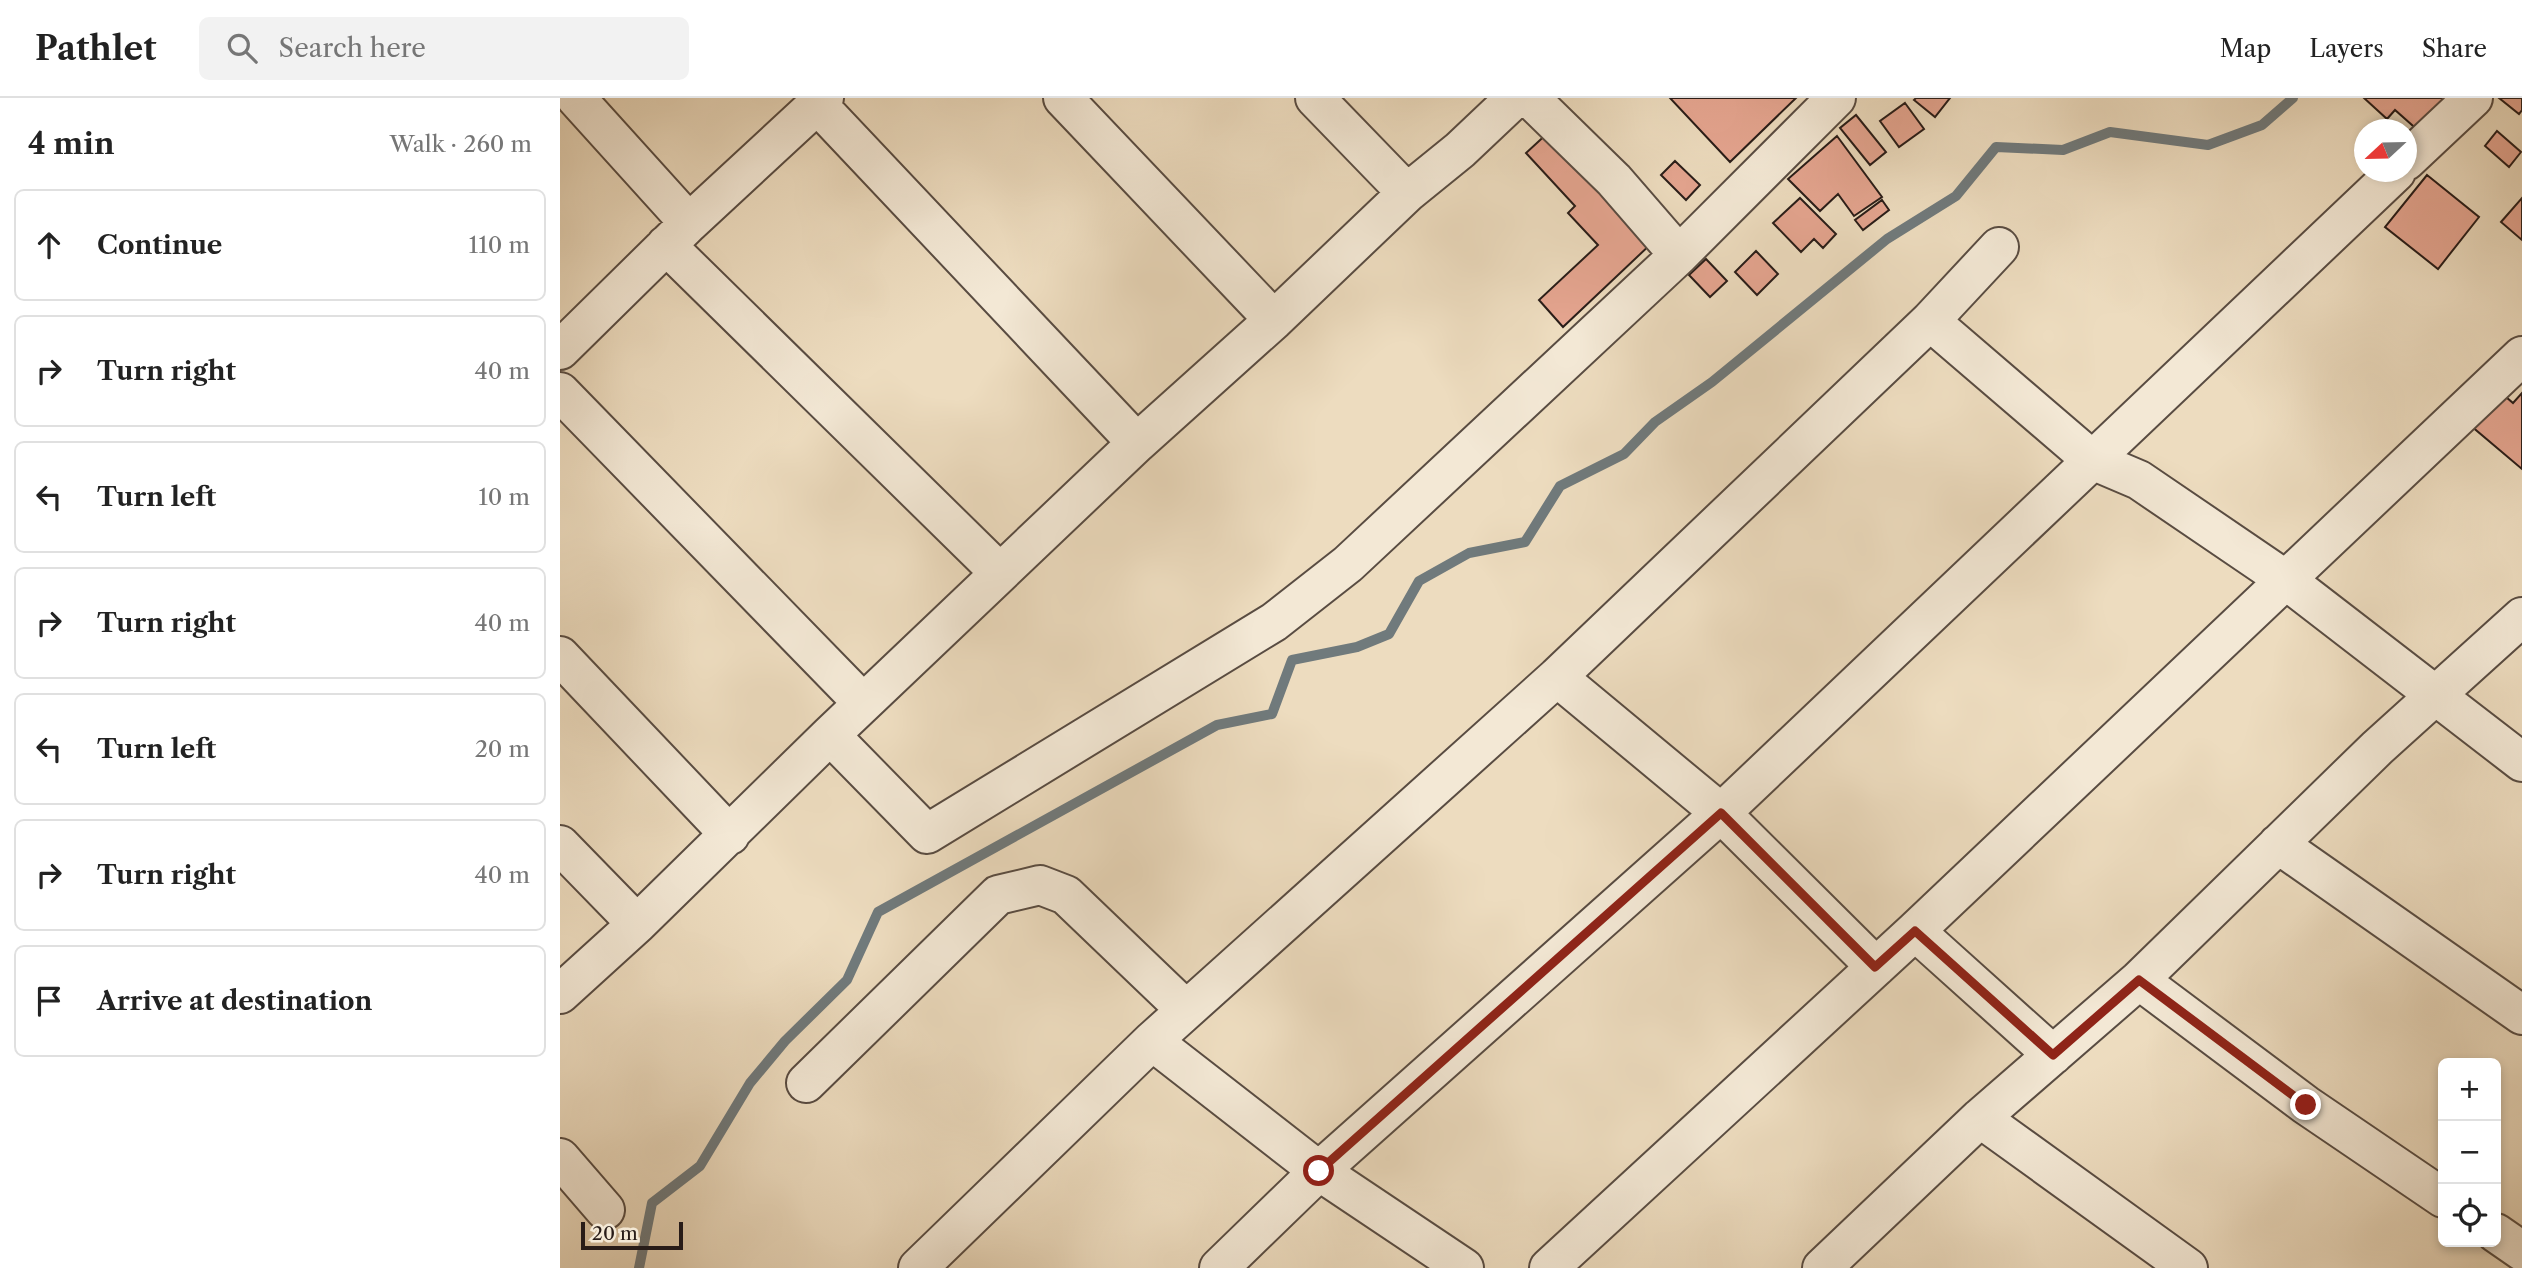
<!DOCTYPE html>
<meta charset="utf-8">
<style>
:root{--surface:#fff;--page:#f2f2f2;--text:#222;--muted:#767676;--line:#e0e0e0}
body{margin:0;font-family:"Libre Caslon Text",serif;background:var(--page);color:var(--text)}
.controls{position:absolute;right:21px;bottom:21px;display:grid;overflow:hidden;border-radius:10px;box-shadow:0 4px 10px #0003}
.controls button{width:63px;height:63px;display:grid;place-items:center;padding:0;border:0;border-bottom:2px solid var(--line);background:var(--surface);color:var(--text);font:35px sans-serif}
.compass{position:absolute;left:1794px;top:21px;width:63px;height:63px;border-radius:50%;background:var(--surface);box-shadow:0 4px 10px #0003;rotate:248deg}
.scale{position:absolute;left:21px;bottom:18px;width:102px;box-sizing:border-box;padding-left:7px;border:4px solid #281c18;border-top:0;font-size:19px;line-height:24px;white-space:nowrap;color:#281c18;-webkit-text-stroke:5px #f3e8d5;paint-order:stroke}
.stop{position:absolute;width:21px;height:21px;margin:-16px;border:5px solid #8f2418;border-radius:50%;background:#fff}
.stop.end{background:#8f2418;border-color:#fff;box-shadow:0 2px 7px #0008}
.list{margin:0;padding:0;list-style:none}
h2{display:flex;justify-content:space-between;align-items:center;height:91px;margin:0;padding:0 28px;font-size:30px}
h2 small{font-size:23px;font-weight:400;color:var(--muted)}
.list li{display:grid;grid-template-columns:46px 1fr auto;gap:21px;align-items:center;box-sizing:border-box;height:112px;margin:0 14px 14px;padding:0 14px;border:2px solid var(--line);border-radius:10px}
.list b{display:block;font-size:26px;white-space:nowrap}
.list em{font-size:23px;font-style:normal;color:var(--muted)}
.icon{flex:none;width:38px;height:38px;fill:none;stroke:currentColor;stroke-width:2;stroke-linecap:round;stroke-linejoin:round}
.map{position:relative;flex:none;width:1962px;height:1170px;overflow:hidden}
header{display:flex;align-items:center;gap:42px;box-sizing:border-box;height:98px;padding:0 35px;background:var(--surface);border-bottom:2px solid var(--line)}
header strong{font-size:33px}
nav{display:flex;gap:38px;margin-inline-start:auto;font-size:24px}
.search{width:490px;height:63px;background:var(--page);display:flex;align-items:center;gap:18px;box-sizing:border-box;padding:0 24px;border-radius:10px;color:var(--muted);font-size:26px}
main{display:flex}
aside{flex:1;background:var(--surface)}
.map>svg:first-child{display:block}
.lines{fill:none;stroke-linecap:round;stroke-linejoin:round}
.stream{stroke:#707a7c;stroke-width:10}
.building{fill:#e5a590;stroke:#281c18;stroke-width:2}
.minor-casing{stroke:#594c42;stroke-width:42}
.minor{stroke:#f3e8d5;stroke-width:38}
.route{stroke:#8f2418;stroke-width:9}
</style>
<header>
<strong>Pathlet</strong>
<div class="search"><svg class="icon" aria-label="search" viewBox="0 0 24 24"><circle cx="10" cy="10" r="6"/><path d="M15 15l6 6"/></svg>Search here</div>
<nav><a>Map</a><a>Layers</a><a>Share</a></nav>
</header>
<main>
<aside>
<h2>4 min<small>Walk · 260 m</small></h2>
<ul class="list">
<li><svg class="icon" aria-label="ahead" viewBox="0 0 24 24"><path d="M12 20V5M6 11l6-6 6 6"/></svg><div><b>Continue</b></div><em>110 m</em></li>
<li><svg class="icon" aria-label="right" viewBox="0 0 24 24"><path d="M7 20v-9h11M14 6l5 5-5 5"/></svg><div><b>Turn right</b></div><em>40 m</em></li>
<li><svg class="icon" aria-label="left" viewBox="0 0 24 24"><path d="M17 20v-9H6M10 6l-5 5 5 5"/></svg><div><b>Turn left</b></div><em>10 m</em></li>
<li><svg class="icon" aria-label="right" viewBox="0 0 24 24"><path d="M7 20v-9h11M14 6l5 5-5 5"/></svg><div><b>Turn right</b></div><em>40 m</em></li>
<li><svg class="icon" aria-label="left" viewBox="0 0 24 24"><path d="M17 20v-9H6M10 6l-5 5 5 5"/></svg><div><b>Turn left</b></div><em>20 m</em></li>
<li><svg class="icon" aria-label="right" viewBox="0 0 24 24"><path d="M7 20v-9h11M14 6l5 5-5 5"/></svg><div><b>Turn right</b></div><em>40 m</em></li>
<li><svg class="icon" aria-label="arrive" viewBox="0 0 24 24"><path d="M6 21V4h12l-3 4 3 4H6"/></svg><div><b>Arrive at destination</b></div></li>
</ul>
</aside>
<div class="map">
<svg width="1962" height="1170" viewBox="0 0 1962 1170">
<rect width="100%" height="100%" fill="#eddcbf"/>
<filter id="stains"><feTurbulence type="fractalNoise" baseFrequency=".00286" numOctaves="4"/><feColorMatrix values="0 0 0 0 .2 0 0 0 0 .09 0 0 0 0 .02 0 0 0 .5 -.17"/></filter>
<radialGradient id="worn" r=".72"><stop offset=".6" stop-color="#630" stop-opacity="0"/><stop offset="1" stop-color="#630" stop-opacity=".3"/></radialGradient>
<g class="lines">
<path class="stream" d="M79 1170 92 1105 140 1068 190 985 225 943 287 882 318 814 657 627 712 616 732 562 797 549 829 536 859 483 909 455 965 444 1000 388 1064 356 1095 324 1152 284 1327 141 1396 98 1436 49 1503 52 1550 34 1648 47 1702 27 1733 0"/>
</g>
<path class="building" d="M1110 0H1236L1170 64Z
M1356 0H1390L1375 19 1354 2Z
M1804 0H1892L1861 35 1835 12 1827 21Z
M1939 0H1962V12L1959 16Z
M1345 5 1364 31 1339 49 1320 23Z
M1296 17 1326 54 1310 67 1280 30Z
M991 32 1094 143 1003 229 979 202 1038 147 1008 115 1015 108 966 55Z
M1937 33 1961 54 1949 69 1925 48Z
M1277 38 1322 99 1294 118 1278 96 1260 113 1228 81Z
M1115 63 1140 87 1126 102 1101 77Z
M1867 77 1919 119 1878 171 1825 129Z
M1240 100 1276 136 1263 150 1254 141 1241 154 1213 125Z
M1962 100V142L1941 124Z
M1322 102 1329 112 1303 132 1295 122Z
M1196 153 1218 176 1197 197 1175 174Z
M1146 161 1167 183 1150 199 1129 177Z
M1938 292 1953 305 1962 295V371L1910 327Z"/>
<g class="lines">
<defs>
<path id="minor" d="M16 0 129 125
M503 0 714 222
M755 0 847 95
M970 0 1054 82 1119 157
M257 6 577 345
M1846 63 1913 0
M106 147 440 475
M1370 223 1532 362 1579 382 1726 482 1962 664
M0 252 129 125 264 0
M0 294 303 605
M0 558 170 737
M997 579 1161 715 1316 869
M270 637 367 736 714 524 788 466 1119 157 1276 0
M1718 746 1962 917
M0 747 77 826
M1355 833 1493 957
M1579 882 1746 1007 1883 1100
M0 896 77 826 270 637 577 345 714 222 847 95 900 52 955 0
M592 943 759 1073 904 1170
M246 985 438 797 480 787 506 797 626 912
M1420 1020 1628 1170
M0 1060 45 1112
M1936 1135 1962 1153
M358 1170 592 943 997 579 1370 223 1439 149
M659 1170 759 1073 1161 715 1836 74
M989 1170 1355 833 1962 258
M1262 1170 1420 1020 1579 882 1817 650 1962 519"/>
</defs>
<use href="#minor" class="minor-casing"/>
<use href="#minor" class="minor"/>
</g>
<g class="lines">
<path class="route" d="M759 1073 1161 715 1315 869 1355 833 1493 957 1579 882 1746 1007"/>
</g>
<rect width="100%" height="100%" filter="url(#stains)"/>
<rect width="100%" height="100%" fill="url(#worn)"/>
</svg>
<div class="controls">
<button>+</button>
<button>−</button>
<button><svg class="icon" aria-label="locate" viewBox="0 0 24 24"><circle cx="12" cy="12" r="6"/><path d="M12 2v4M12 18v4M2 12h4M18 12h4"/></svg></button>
</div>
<svg class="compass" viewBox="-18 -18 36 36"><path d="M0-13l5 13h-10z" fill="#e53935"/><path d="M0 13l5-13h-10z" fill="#767676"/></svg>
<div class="scale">20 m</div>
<div class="stop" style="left:759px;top:1073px"></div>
<div class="stop end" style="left:1746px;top:1007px"></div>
</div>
</main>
